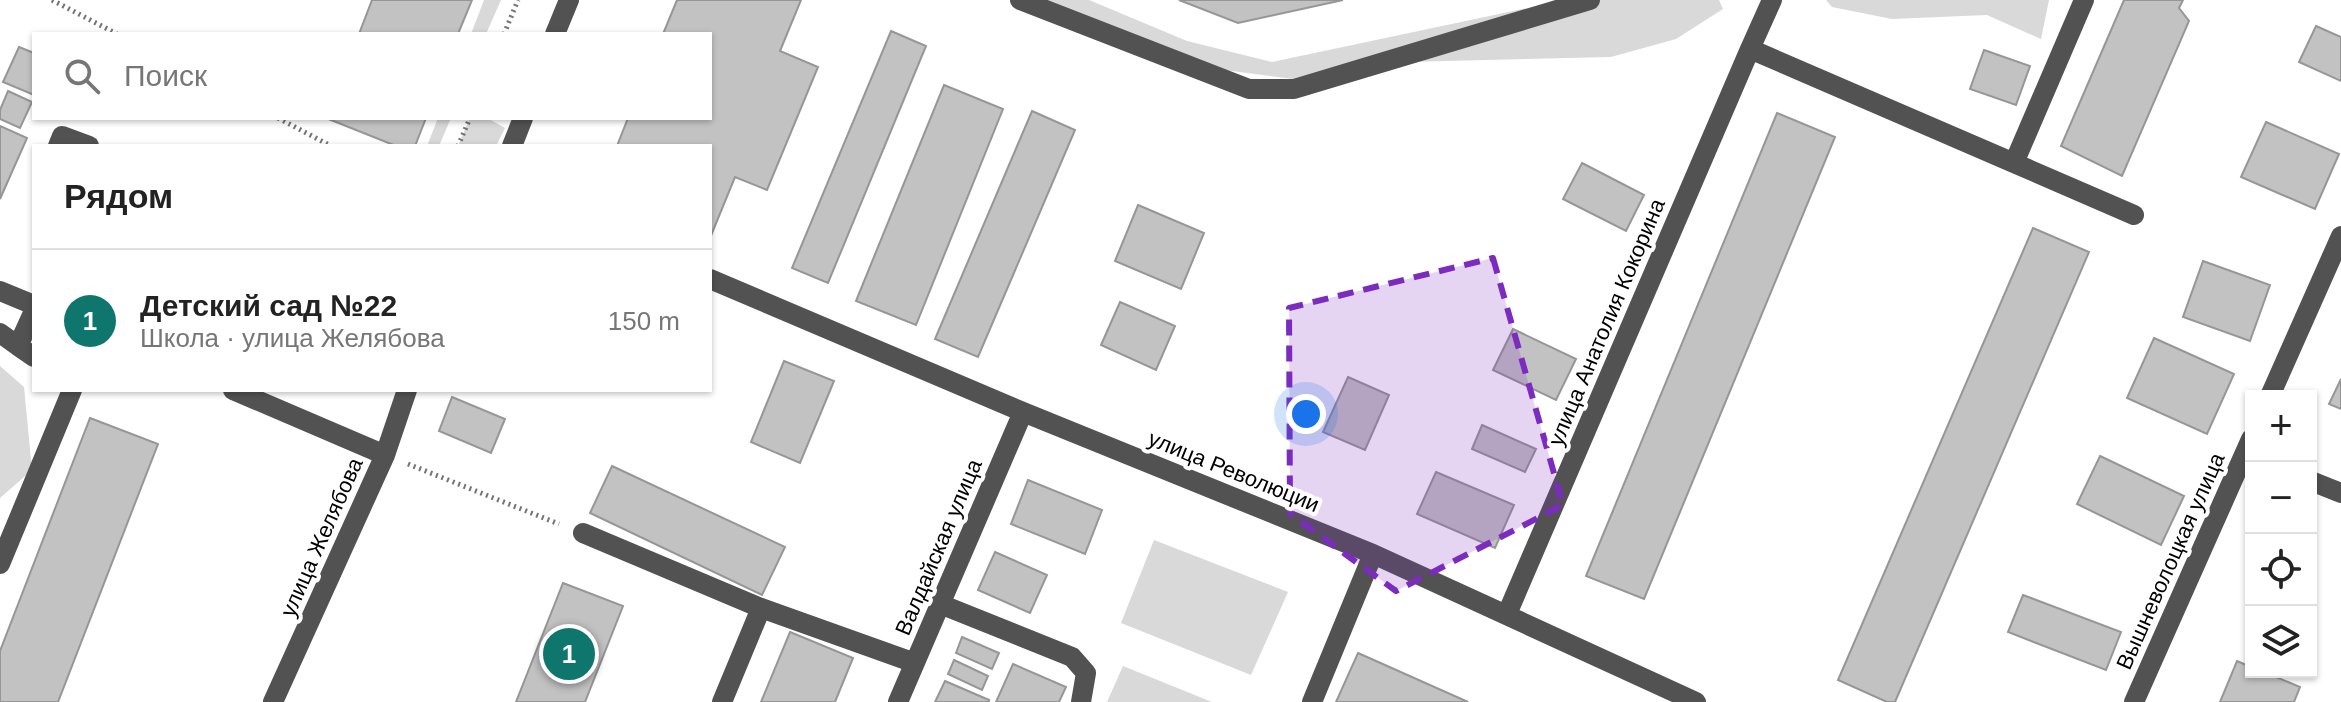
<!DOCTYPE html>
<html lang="ru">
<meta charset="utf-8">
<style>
:root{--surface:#fff;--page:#f6f6f6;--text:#222;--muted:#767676;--line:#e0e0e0;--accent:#0f766e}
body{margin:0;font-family:Arial,sans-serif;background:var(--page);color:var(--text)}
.controls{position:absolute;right:24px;bottom:24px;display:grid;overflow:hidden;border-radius:0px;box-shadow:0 2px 6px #0004}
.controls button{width:72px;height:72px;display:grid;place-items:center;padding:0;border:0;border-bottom:2px solid var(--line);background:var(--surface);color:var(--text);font:40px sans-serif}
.you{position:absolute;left:1306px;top:414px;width:28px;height:28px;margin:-20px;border:6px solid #fff;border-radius:50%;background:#1a73e8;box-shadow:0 0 0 12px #1a73e833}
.badge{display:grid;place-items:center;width:52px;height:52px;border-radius:50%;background:var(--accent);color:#fff;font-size:26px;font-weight:700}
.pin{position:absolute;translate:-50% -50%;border:4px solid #fff;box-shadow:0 2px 8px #0006}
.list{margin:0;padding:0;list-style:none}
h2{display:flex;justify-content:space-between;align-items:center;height:104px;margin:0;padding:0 32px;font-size:34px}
h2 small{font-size:26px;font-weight:400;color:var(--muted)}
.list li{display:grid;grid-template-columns:52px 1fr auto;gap:24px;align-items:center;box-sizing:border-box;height:144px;padding:0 32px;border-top:2px solid var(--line)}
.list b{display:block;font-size:30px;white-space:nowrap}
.list p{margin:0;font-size:26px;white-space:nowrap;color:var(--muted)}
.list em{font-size:26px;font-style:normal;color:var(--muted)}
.icon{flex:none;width:44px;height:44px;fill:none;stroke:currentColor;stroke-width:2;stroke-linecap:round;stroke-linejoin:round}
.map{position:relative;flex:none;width:2341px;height:702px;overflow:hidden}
.search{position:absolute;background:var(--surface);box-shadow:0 2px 6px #0004;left:32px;top:32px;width:680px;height:88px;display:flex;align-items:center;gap:20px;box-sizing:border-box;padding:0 28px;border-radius:0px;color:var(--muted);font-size:30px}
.panel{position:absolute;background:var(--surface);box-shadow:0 2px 6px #0004;left:32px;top:144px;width:680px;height:248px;border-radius:0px}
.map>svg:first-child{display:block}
.green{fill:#d9d9d9}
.building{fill:#c2c2c2;stroke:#969696;stroke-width:2}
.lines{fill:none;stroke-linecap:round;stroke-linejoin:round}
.path{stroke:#747474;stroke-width:5;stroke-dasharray:2 4;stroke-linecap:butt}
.minor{stroke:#525252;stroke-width:20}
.marked{fill:#7b2cbf;fill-opacity:0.2;stroke:#7b2cbf;stroke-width:6;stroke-dasharray:16 10;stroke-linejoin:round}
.labels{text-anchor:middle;stroke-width:8;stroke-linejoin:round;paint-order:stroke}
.street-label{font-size:22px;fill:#000;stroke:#fff}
</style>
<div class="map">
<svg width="2341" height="702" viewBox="0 0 2341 702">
<rect width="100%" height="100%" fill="#fff"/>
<path class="green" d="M484 0H501L486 34H471Z
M1038 0H1089L1187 41 1272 62 1565 0H1719L1723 9 1676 39 1611 57 1406 62 1324 83 1186 65Z
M1826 0H2049L2041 39 1987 15 1892 19 1832 7Z
M438 118H451L439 146H427Z
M470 118H487L505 128 496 146H458Z
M0 366 24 387 32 470 0 498Z
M1154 540 1288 592 1251 675 1121 623Z
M1123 666 1212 702H1107Z"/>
<path class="building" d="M372 0H472L458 34H359Z
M677 0H801L780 51 818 67 767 190 735 177 710 238V146H617L628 118H710V34H663Z
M1179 0H1343L1238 23Z
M2124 0H2183L2179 8 2189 21 2122 176 2061 146Z
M2316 26 2341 37V81L2299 62Z
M891 31 926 46 828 283 792 268Z
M19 47 34 53V95L3 82Z
M1984 50 2030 66 2016 105 1970 89Z
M944 85 1003 109 916 325 856 301Z
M8 91 32 102 20 128 0 119V110Z
M1032 111 1075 130 978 357 935 339Z
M1777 113 1835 137 1644 599 1586 576Z
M326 118H426L415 146H396Z
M2266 122 2339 154 2315 209 2241 177Z
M0 126 27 138 0 199Z
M1582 163 1644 195 1626 231 1563 199Z
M1138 205 1204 233 1181 289 1115 261Z
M2033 228 2089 252 1895 702H1887L1838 680Z
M2203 261 2270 285 2250 341 2183 317Z
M1120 302 1175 326 1156 370 1101 345Z
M1513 329 1576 359 1556 400 1493 370Z
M2154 338 2234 374 2207 434 2127 398Z
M784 361 834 381 800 463 751 442Z
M1348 377 1389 395 1365 450 1323 432Z
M2341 379V409L2329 404Z
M452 397 505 419 491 453 439 431Z
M90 418 158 444 58 702H0V651Z
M1482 425 1536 449 1525 472 1472 449Z
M2100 456 2184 496 2161 545 2077 504Z
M612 466 785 547 762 595 590 513Z
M1436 472 1514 505 1495 548 1417 514Z
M1028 480 1102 510 1085 554 1011 524Z
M995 552 1047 575 1030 613 978 590Z
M563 583 623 606 585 702H516Z
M2023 595 2121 632 2106 670 2008 632Z
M790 632 853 658 835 702H761Z
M962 637 999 653 992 669 956 653Z
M1358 653 1468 702H1336Z
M954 660 988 676 982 690 948 674Z
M2237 661 2251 667V672H2264L2300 687 2294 702H2220Z
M1013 664 1066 687 1059 702H996Z
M945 681 989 700V702H935Z"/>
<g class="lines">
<path class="path" d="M52 0 117 34
M504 34 518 0
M278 118 331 146
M458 146 470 118
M408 464 559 524"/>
<path class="minor" d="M1020 0 1249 89H1294L1590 0
M1772 0 1750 49 2014 163 2084 0
M555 34 569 0
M58 146 62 136 89 146
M512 146 523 118
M2014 163 2134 215
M710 279 1023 412 1373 554 1696 702
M0 291 34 305
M34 311 18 346 34 357
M0 333 18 346
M233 390 385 455
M2270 396 2341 236
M2311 481 2341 493
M583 533 761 608 915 663
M0 564 72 390
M940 604 1072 657 1086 673 1081 702
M1507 614 1750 49
M273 702 385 455 407 390
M722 702 761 608
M898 702 1023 412
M1312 702 1373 554
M2134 702 2251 439"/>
</g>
<path class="marked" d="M1493 258 1563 505 1396 591 1290 514 1289 308Z"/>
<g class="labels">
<g class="street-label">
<text transform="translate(1606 322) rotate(-67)" y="8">улица Анатолия Кокорина</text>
<text transform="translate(1234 471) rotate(22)" y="8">улица Революции</text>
<text transform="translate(321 537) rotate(-66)" y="8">улица Желябова</text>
<text transform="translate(938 547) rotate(-67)" y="8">Валдайская улица</text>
<text transform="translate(2170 561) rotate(-66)" y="8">Вышневолоцкая улица</text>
</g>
</g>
</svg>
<div class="controls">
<button>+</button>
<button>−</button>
<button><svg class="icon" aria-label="locate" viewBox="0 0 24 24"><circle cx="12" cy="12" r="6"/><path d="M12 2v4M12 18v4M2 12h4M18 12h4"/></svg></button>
<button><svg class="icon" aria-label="layers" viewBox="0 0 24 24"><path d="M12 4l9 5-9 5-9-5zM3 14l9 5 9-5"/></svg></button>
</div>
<div class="you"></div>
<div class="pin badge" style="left:569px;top:654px">1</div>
<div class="search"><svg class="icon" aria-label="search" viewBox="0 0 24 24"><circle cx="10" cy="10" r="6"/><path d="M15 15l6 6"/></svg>Поиск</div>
<section class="panel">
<h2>Рядом<small></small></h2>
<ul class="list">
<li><span class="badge">1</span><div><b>Детский сад №22</b><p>Школа · улица Желябова</p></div><em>150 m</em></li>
</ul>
</section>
</div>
